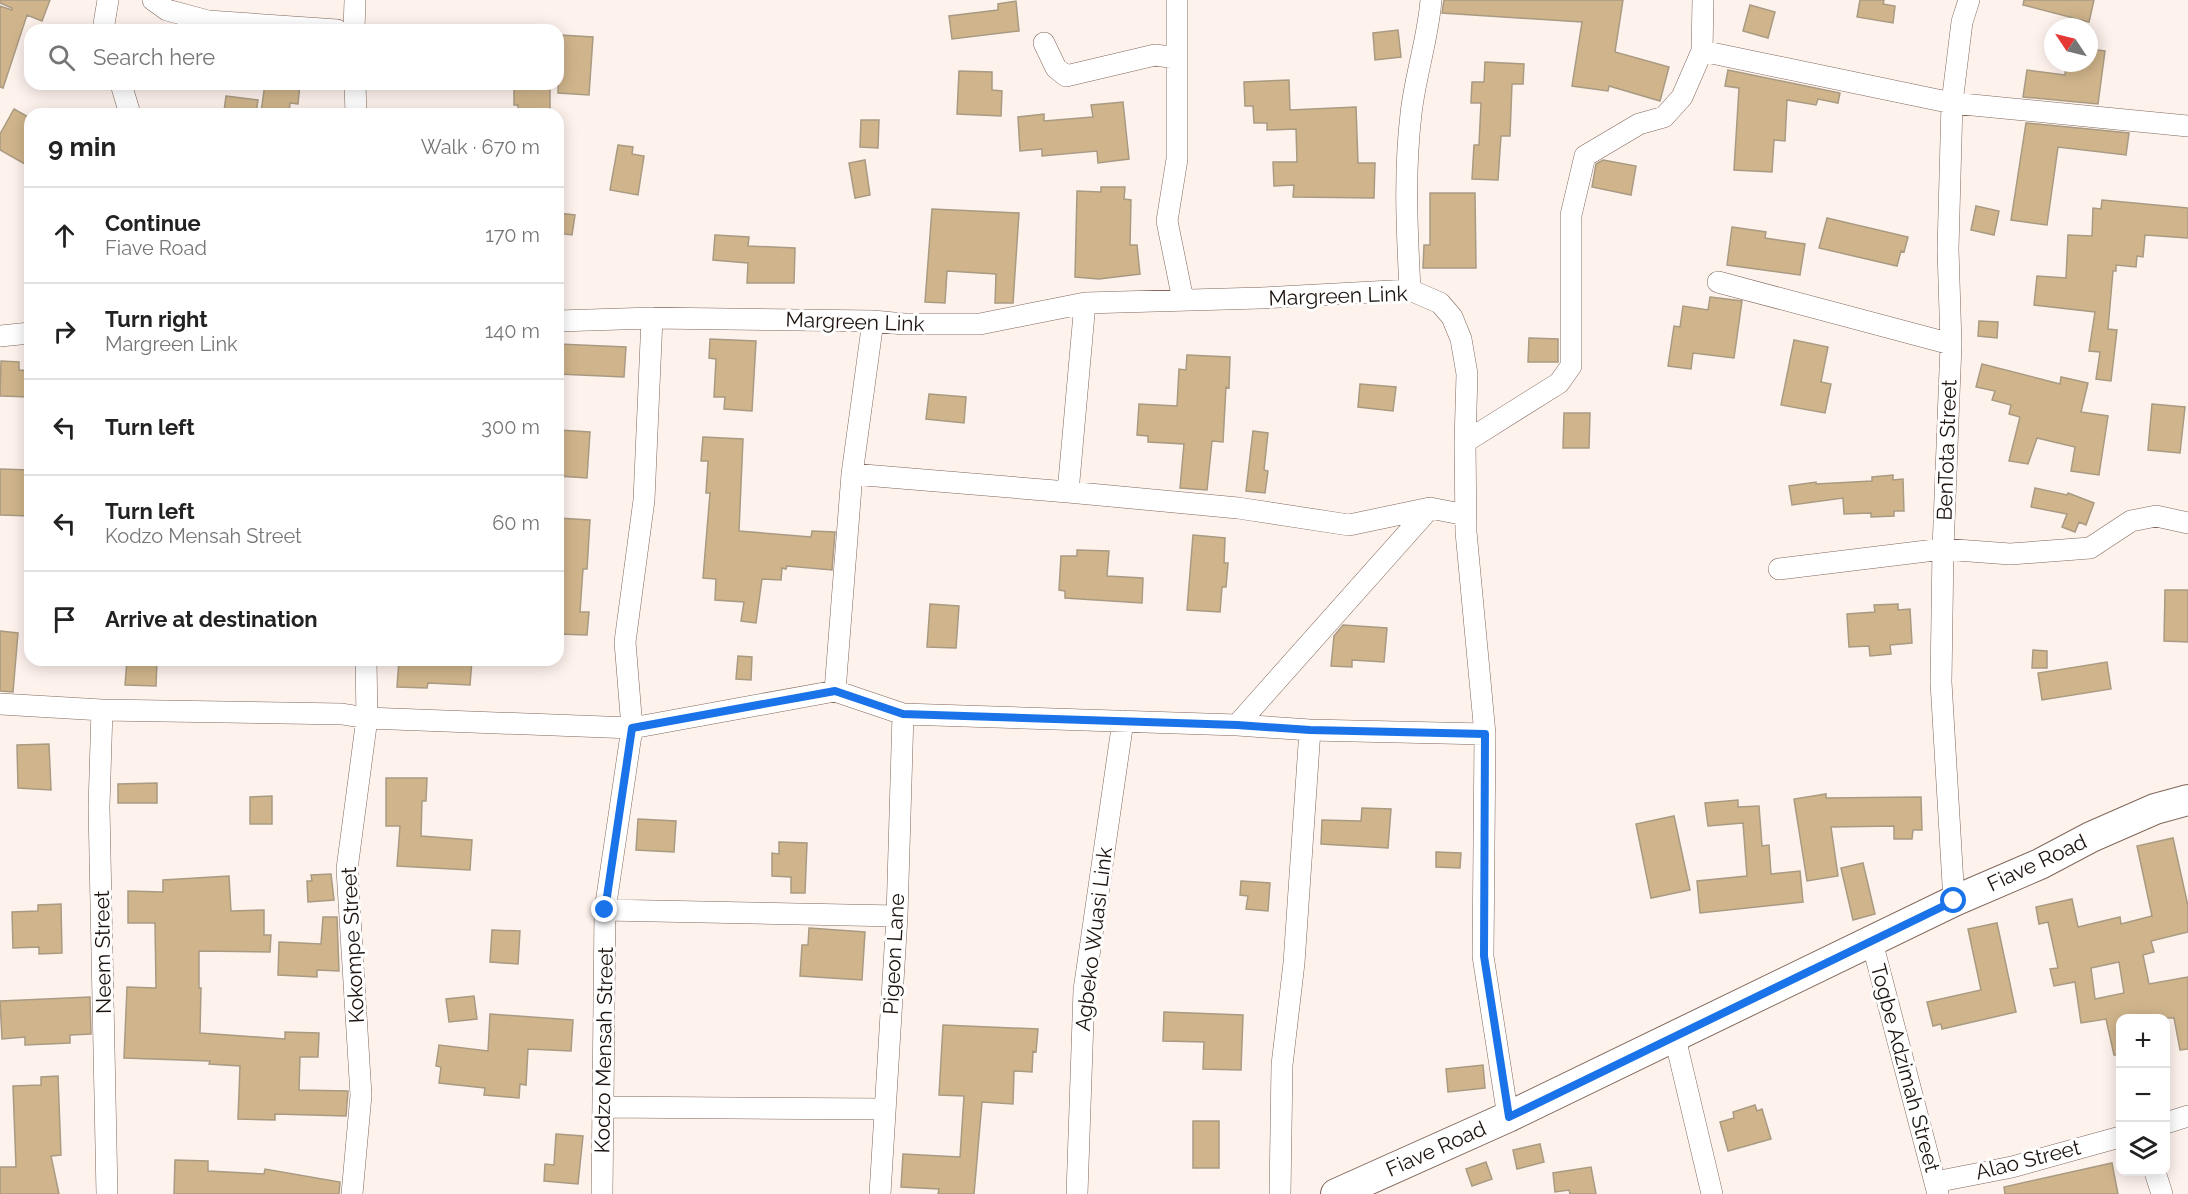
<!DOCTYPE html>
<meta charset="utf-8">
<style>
:root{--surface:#fff;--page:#f6f6f6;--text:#222;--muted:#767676;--line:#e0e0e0}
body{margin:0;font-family:Raleway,sans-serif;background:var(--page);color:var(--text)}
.controls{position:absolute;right:18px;bottom:18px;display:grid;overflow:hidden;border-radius:12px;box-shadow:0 3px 15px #0003}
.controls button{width:54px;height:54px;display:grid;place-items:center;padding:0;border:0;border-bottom:2px solid var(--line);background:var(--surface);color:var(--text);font:30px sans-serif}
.compass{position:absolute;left:2044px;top:18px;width:54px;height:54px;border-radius:50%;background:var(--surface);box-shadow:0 3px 15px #0003;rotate:305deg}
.stop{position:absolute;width:18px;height:18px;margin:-14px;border:4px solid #1a73e8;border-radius:50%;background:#fff}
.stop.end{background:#1a73e8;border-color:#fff;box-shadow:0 2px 6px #0008}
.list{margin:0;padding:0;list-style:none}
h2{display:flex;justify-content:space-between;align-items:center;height:78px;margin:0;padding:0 24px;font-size:26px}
h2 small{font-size:20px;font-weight:400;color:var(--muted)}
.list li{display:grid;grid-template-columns:39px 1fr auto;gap:18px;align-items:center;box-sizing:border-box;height:96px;padding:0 24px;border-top:2px solid var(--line)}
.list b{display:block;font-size:22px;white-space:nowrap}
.list p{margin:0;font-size:20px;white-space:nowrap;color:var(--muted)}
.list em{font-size:20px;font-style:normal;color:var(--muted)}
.icon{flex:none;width:33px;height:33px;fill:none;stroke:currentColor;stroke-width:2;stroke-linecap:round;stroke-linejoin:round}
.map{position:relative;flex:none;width:2188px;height:1194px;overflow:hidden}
.search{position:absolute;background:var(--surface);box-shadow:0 3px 15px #0003;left:24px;top:24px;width:540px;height:66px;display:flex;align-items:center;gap:15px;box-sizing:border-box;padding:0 21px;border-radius:18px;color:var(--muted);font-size:22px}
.panel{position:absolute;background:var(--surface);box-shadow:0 3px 15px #0003;left:24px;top:108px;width:540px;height:558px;border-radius:18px}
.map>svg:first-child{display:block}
.building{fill:#d0b58c;stroke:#a99a82;stroke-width:1.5;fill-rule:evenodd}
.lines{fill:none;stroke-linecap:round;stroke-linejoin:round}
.street-casing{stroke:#81675b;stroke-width:22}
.secondary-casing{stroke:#81675b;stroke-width:32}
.street{stroke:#fff;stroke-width:21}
.secondary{stroke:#fff;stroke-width:30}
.route{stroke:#1a73e8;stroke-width:8}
.labels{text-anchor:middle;stroke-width:6;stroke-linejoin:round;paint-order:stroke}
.street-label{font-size:21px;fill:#1d140f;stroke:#fff}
</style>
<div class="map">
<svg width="2188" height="1194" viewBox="0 0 2188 1194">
<rect width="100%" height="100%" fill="#fef2ed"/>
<path class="building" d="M0 0H50L42 21 27 15 3 88 0 87V6L12 10V8L0 3Z
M1444 0H1623L1615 52 1669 67 1660 101 1609 86 1608 91 1572 86 1582 22 1442 13Z
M1860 0H1884L1883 4 1895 6 1893 23 1857 17Z
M2024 0H2094L2089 22 2023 5Z
M1016 1 1019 31 952 39 949 16 998 10V4Z
M1750 5 1775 12 1768 38 1743 31Z
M1398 30 1401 57 1375 60 1373 33Z
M560 35 593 37 589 95 558 93Z
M2089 49 2105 51 2098 104 2023 97 2027 70 2065 75 2066 63H2089Z
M1485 62 1524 64 1523 84H1512L1510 136H1501L1498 180 1472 179 1474 145H1479L1481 103H1471L1472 82H1484Z
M1728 70 1840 93 1838 103 1818 99 1816 105 1787 100 1785 141 1774 140 1772 172 1734 170 1739 88 1725 86Z
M959 71 992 72V90L1002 91 1001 116 957 114Z
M1289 80 1290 110 1356 107 1358 163H1375L1374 198 1293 197 1294 185 1274 186 1273 162H1297L1296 129 1267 130V123H1254L1253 106H1245L1244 82Z
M265 84H300L298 104 290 103 289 114 261 112Z
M519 84H550V114H518V105H514V88H519Z
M226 96 258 100 256 114 224 111Z
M1123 102 1129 159 1098 163 1097 151 1042 156V149L1020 151 1018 117 1044 114V121L1093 117 1091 105Z
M14 109 30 118V167L0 150V134Z
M861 120H879L878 148 860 147Z
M2026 123 2129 133 2126 155 2058 147 2047 225 2011 220Z
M618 145 633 147 632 154 644 156 638 195 610 190Z
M865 160 870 195 855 198 849 163Z
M1603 160 1636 166 1631 195 1592 187 1596 164Z
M1101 187H1125L1124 199 1131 200 1130 245H1137L1140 274 1099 279 1075 277 1077 191 1101 192Z
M1430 193H1475L1476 268H1423L1424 245H1430Z
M2102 200 2188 208V238L2145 235 2143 257 2137 256 2136 267 2116 265V271H2113L2108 329 2117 330 2111 381 2096 379 2100 352 2089 351 2095 312 2034 305 2037 276 2066 278 2068 235 2092 236 2093 208 2101 209Z
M1976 206 1999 211 1994 235 1971 230Z
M932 209 1019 213 1013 303H995L996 274 947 271 945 303 925 302Z
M558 213 575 215 572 235 558 233Z
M1827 218 1908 237 1904 252 1901 251 1897 266 1819 248Z
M1732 227 1766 232 1765 238 1805 244 1800 275 1727 265Z
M715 235 749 237 748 246 795 248 794 283H747L748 263 713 260Z
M1710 297 1742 301 1734 358 1693 353 1691 369 1668 366 1674 326 1680 327 1683 306 1708 310Z
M1979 321 1998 322 1997 338 1978 336Z
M1529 338 1558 339V362H1528Z
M710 339 756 341 752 411 724 409 725 397H714L716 359 709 358Z
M1794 340 1828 347 1821 382 1831 384 1825 413 1781 405Z
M558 344 626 347 624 377 558 374Z
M1187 355 1230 357 1229 388 1226 387 1223 442 1212 441 1207 490 1180 488 1184 444 1148 442V436L1137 435 1139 404 1177 406 1179 369 1186 370Z
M1 361 19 362V370L30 371V397L0 396Z
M1982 364 2060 384 2061 377 2088 383 2081 412 2108 416 2099 475 2071 471 2075 447 2037 438 2028 464 2009 461 2020 417 2009 414 2011 405 1992 400 1995 391 1976 387Z
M1360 384 1396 387 1393 411 1358 407Z
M929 394 966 397 964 423 926 419Z
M2152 404 2185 407 2180 453 2148 450Z
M1564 413H1590L1589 448H1563Z
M559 430 590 432 587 478 558 476Z
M1253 431 1268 433 1264 470 1268 471 1265 493 1246 491Z
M703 437 743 439 739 531 811 537 812 531 835 532 832 570 787 566 786 569 782 568 781 580 762 579 756 623 741 621 744 602 715 600 716 579 703 578 710 493H706L708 461H701Z
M0 469 30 470V516L0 515Z
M1893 475V480L1903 479 1904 511H1894V516L1871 517V513L1844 514 1843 498 1792 505 1789 486 1816 482V484L1872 481V477Z
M2035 488 2067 495 2068 493 2094 503 2086 525 2079 522 2075 532 2062 527 2067 514 2031 507Z
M558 518 590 520 587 569H583L580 612H589L587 635 558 634Z
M1193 535 1225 538 1224 563H1228L1226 587H1222L1220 612 1187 610Z
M1077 550 1109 551 1107 576 1143 578 1142 603 1065 598V591L1059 590 1061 556H1077Z
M2165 590H2188V642L2164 641Z
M930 604 959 606 956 648 927 647Z
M1898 604V610L1910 609 1912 643 1890 645 1891 654 1870 656 1869 646 1849 647 1847 614 1875 612 1874 605Z
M1343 625 1387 628 1384 662 1352 660V667L1331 666 1334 636Z
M0 631 18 633 13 692 0 691Z
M2033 650 2047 651V668H2032Z
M738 656 752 657 751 680 736 679Z
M127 660H157L156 686 125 685Z
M399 660H472L470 685 428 683 427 688 397 687Z
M2107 662 2111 689 2042 700 2038 673Z
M49 744 51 790 18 788 17 745Z
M386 778H427L426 801H422L421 836 472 840 470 870 397 866 400 826H386Z
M157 783V803H118V784Z
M1826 794V798L1921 797 1922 830H1913L1912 839H1894V826L1831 827 1838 876 1807 881 1794 799Z
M272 796V824H250V797Z
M1738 800V807L1759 806 1762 846 1769 845 1771 874 1800 871 1803 902 1700 913 1697 881 1747 876 1743 823 1708 826 1705 803Z
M1362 808 1391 809 1388 848 1321 844 1322 820 1361 821Z
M1674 816 1690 890 1651 898 1636 824Z
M638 819 676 821 674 852 636 850Z
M2173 838 2188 906V932L2151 941 2154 952 2143 955 2149 984 2188 977V1049L2180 1050 2174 1018H2121V1055H2114L2106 1019 2081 1023 2075 982 2054 986 2050 969 2058 968 2048 922 2039 924 2036 907 2072 899 2078 927 2120 917 2121 924 2152 916 2137 846ZM2119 962 2124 993 2095 999 2091 968Z
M779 842 807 843 805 893H791V877L772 876V853L779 854Z
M1436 852 1461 853 1460 868 1436 867Z
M1863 863 1875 914 1853 920 1841 868Z
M331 874 334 900 308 902 307 881H312L311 875Z
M229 876 231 911 264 910V935H271L270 952 199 951V988H201L200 1033 285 1039V1032L319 1033 318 1057H300L299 1090 348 1091 346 1116 275 1114V1120L238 1119 240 1066 209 1064 210 1061 124 1058 127 987 156 988 155 923H128V891L163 892V880Z
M1241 881 1270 883 1268 911 1246 909 1248 896 1240 895Z
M61 904 62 953 39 954V947L13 948 12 912 38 911V905Z
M323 917H337L339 971 317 970V977L278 975 279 942 321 944Z
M1997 923 2016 1012 1942 1029 1941 1024 1933 1026 1927 1002 1981 990 1968 929Z
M809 928 865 932 862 980 800 976 802 945H808Z
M492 930 520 931 518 964 490 962Z
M474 996 477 1019 449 1022 446 999Z
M90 997 91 1034 70 1035V1043L25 1045V1037L2 1039 0 1001Z
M1164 1012 1243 1015 1241 1070 1203 1069 1204 1042 1163 1041Z
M490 1014 573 1020 571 1051 528 1049 526 1085 520 1084 519 1098 484 1095 485 1088 439 1083 441 1067 436 1066 439 1045 488 1051Z
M943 1025 1038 1029 1036 1052 1033 1051 1032 1072 1014 1071 1013 1104 982 1102 974 1194H938L939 1189 901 1187 903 1154 960 1157 964 1096 939 1095Z
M1483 1065 1485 1088 1448 1092 1446 1069Z
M58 1076 61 1155 51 1156 59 1194H0V1167H16L13 1086 41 1085V1077Z
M1755 1105 1757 1111 1762 1109 1771 1139 1728 1151 1720 1122 1734 1118 1733 1112Z
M1193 1121H1219V1168H1193Z
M556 1134 583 1136 578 1184 544 1181 545 1164 554 1165Z
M1540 1144 1544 1162 1517 1169 1513 1150Z
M175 1160 208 1161V1171L264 1174 265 1169 340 1182 339 1194H174Z
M1486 1162 1492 1179 1472 1186 1466 1169Z
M2112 1163 2118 1194H2005L2004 1187Z
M1591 1167 1596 1194H1570L1569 1190 1555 1192 1553 1173Z"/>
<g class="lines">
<defs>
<path id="street" d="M153 0 167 10 208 21 337 30
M1177 0V159L1167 221 1183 300
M103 30 108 0
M354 30 355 0
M1044 43 1056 68 1066 76 1155 55 1177 58
M1702 51 1952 103 2188 126
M121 84 130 114
M355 84 356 114
M1718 282 1951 344
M1410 290C1407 231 1404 173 1411 114 1415 76 1428 39 1431 0
M558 321 652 318 873 321 904 324H980L1085 303 1261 298 1410 290 1440 303 1452 317 1461 339 1467 374 1465 442 1466 532 1485 734 1483 956 1508 1117
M0 336 30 333
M1465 442 1559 383 1571 366V215L1585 156 1639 124 1664 117 1682 97 1702 51 1703 0
M852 474 1068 492 1238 508 1349 525 1430 508 1466 515
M1068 492 1085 303
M1779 569 1943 549 2010 554 2090 548 2131 521 2156 516 2188 523
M835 691 852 474 873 321
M0 704 102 710 342 714 367 718 632 728 835 691 903 714 1237 725 1310 730 1485 734
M102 710 99 807 107 1194
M1237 725 1430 508
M1954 901 1941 682 1943 549 1951 344 1948 249 1952 103 1962 22 1969 0
M605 910 897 916
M1872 942 1938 1194
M1675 1038 1712 1194
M603 1107 884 1109
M2166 1123 2188 1116
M2155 1172 2162 1194
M1935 1182 2012 1167 2120 1137
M352 1194 361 1095 347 869 367 718 366 660
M602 1194 605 910 632 728 625 642 644 500 652 318
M880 1194 897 916 903 714
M1077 1194 1084 990 1123 721
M1280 1194 1282 1065 1294 963 1310 730"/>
<path id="secondary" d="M1336 1194 1508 1117 1954 901 2040 864 2091 837 2155 809 2188 800"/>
</defs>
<use href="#street" class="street-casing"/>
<use href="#secondary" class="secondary-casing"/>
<use href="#street" class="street"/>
<use href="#secondary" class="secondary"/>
</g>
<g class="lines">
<path class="route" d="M605 910 632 728 835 691 903 714 1237 725 1310 730 1485 734 1484 956 1509 1117 1954 901"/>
</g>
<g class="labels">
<g class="street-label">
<text transform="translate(1338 296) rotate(-2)" y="7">Margreen Link</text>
<text transform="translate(855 322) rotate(2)" y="7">Margreen Link</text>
<text transform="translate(1947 450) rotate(-88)" y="7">BenTota Street</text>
<text transform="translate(2037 863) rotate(-25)" y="7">Fiave Road</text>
<text transform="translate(1094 939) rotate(-83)" y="7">Agbeko Wuasi Link</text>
<text transform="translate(353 945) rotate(-93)" y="7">Kokompe Street</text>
<text transform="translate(103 952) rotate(-91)" y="7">Neem Street</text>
<text transform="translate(894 954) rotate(-87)" y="7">Pigeon Lane</text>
<text transform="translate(604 1050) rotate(-89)" y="7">Kodzo Mensah Street</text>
<text transform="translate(1905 1068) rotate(75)" y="7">Togbe Adzimah Street</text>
<text transform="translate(1436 1149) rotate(-24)" y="7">Fiave Road</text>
<text transform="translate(2028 1160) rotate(-14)" y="7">Alao Street</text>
</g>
</g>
</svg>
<div class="controls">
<button>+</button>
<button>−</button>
<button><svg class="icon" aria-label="layers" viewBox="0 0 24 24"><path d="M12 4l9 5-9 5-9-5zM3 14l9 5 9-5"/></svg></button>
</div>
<svg class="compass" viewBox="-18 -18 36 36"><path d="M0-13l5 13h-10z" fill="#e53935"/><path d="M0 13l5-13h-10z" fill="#767676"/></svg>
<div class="stop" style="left:1954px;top:901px"></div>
<div class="stop end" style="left:605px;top:910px"></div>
<div class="search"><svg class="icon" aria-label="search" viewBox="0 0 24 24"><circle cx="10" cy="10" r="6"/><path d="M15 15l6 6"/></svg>Search here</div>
<section class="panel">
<h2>9 min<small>Walk · 670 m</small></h2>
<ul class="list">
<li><svg class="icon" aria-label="ahead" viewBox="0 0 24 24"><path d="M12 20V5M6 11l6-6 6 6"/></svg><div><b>Continue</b><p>Fiave Road</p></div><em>170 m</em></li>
<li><svg class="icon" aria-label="right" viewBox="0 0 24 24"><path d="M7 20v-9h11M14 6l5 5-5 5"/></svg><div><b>Turn right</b><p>Margreen Link</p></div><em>140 m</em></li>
<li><svg class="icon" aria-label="left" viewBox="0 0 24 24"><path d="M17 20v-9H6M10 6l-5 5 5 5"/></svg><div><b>Turn left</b></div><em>300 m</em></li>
<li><svg class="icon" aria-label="left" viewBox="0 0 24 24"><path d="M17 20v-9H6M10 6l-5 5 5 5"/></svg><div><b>Turn left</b><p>Kodzo Mensah Street</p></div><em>60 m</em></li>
<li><svg class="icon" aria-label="arrive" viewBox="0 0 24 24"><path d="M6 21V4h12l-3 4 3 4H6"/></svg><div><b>Arrive at destination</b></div></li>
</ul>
</section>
</div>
